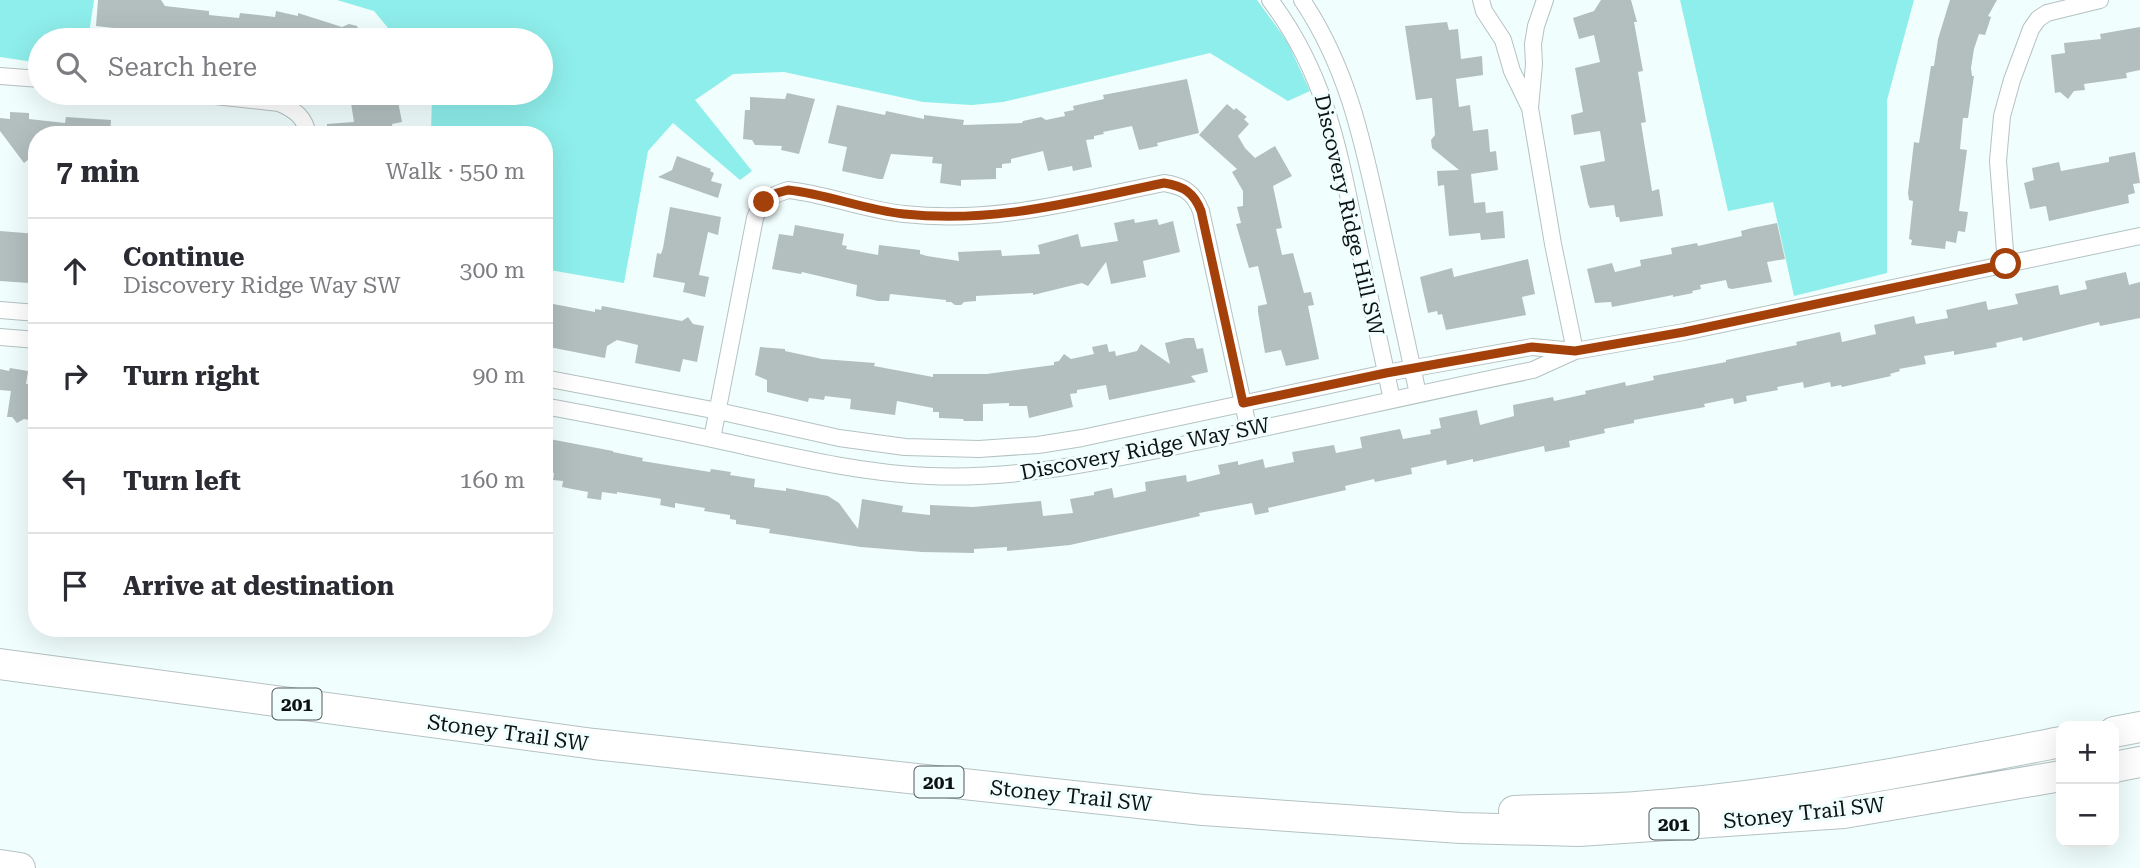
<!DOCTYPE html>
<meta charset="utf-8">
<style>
:root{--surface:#fff;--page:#f7f7f7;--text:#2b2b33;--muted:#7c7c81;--line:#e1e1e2}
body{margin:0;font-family:"Roboto Serif",serif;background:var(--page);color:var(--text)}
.controls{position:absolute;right:21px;bottom:21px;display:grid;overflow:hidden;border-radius:14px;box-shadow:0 7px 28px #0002}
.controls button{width:63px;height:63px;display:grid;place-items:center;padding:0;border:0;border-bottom:2px solid var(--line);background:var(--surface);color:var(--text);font:35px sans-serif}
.stop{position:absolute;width:21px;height:21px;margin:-16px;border:5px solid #a4410a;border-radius:50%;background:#fff}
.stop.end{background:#a4410a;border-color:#fff;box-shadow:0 2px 7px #0008}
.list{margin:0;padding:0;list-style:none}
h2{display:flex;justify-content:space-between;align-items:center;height:91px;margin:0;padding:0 28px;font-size:30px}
h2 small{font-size:23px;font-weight:400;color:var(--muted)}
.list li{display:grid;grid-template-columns:46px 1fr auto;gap:21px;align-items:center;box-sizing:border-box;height:105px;padding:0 28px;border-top:2px solid var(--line)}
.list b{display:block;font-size:26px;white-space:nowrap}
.list p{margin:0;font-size:23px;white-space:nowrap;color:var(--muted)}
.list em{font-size:23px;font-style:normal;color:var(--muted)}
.icon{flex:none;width:38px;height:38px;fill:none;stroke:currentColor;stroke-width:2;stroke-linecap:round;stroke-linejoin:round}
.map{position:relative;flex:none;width:2140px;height:868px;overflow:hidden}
.search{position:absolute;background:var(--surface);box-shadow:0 7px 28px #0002;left:28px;top:28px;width:525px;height:77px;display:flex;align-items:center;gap:18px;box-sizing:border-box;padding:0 24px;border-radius:38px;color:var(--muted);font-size:26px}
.panel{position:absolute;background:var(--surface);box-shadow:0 7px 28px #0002;left:28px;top:126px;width:525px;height:511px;border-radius:28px}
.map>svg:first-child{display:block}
.green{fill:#8eeeeb}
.building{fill:#b2bfbe}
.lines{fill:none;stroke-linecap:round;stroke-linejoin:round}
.street-casing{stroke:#b5c2c2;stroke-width:18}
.highway-casing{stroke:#b5c2c2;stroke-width:32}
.street{stroke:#fff;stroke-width:16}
.highway{stroke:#fff;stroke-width:30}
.route{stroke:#a4410a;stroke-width:9}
.labels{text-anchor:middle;stroke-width:6;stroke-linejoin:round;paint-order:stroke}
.shield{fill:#f0fefd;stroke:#515958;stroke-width:2}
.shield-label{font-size:19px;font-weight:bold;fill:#0d1212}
.street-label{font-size:21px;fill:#0d1212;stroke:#f0fefd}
</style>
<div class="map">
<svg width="2140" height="868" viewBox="0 0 2140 868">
<rect width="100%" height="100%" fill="#f0fefd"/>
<path class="green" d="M0 0H94L88 40H40V63L0 57Z
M337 0H1257L1287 41 1310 91 1288 101 1210 53 1003 102 972 105 923 102 784 72 733 74 695 100 752 171 740 180 673 123 648 151 624 283 544 269V135H431L432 93H541V40H398L374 11Z
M1680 0H1914L1887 100V273L1794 296 1773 202 1728 211Z"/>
<path class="building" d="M98 0H161L165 6 209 11V15L239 18 240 13 275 17 276 11 298 16V13L342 27 349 24 357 26 360 32 375 37 374 40H112L114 28 96 26Z
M1601 0H1631L1637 22H1634L1643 71 1638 72 1646 122 1641 123 1652 191 1659 189 1663 216 1620 222 1619 217H1616L1614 205 1590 208 1588 204 1580 166 1605 161 1600 131 1574 135 1571 115 1583 112 1575 68 1600 62 1594 35 1579 39 1573 18 1594 11Z
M1950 0H1997L1988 16 1991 17 1985 35 1979 34 1974 49 1971 68 1972 76H1974L1968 118H1963L1960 149 1967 150 1959 211 1968 212 1965 232 1958 231 1956 243 1946 241 1945 249 1911 245 1912 240 1909 239 1913 201 1909 200 1908 193 1914 142 1919 143 1931 66H1934L1938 39Z
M1447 22 1449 30 1458 29 1461 59 1482 56 1483 75 1456 79 1459 107 1470 105 1473 131 1488 129 1490 152 1496 151 1498 170 1471 174 1474 203 1485 202 1486 213 1503 211 1505 238 1481 240 1480 233 1449 236 1444 185 1438 186 1437 171 1459 170 1432 148 1431 140 1435 135 1432 98 1416 100 1405 26Z
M2140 27V70L2126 73 2127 78 2084 84 2085 90 2074 91 2068 99 2060 92 2055 93 2051 55 2065 53 2064 43 2101 39 2100 34Z
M1187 79 1199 133 1157 143 1158 146 1139 150 1132 126 1103 132 1104 134 1094 136V139L1086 140 1092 167 1073 171 1072 166 1048 171 1043 151 1011 159V163L1002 164V168H996V179L961 180V186L940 183 942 164 932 163 933 157 891 154 883 179H879L842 171 847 147 828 143 837 105 885 115 886 111 924 119V115L964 120 963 125 1022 123 1023 121 1041 117 1046 120 1065 116 1064 112 1074 110 1073 106 1104 99 1103 95Z
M787 93 815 99 799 154 781 150 782 146 755 145 752 140 743 139 745 110H750V97L785 99Z
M397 96 402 122 392 124 393 131 371 135H327V124L354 122 351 103Z
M1227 104 1234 110 1236 108 1247 117 1244 119 1249 124 1238 136 1245 148 1255 158 1275 146 1292 176 1273 186 1282 228 1276 229 1282 255 1293 253 1304 293 1311 292 1314 305 1308 306 1319 359 1286 366 1281 350 1265 353 1258 312V306L1267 304 1258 266 1249 268 1236 224 1241 223 1237 207 1243 206V191L1232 172 1237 169 1199 135Z
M10 112 29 113V119L65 123 66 117 111 120 110 135H37V153L24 163 0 131V118L10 119Z
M2135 152 2140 183 2133 184 2135 193 2128 195 2129 203 2049 221 2046 206 2030 209 2024 183 2034 180 2032 168 2059 162 2061 171 2109 162V157Z
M677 156 711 169 710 171 714 173 711 181 722 184 718 198 658 177 672 170Z
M670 207 721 217 718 235 708 232 699 275 709 277 705 297 683 292 685 283 653 277 657 253 661 254 663 248Z
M1134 219 1135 223 1157 219 1159 225 1173 221 1180 252 1143 261 1146 277 1111 284 1106 262 1088 286 1082 283 1033 295V293L976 296V301L964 302 961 305H955L951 302H946V300L890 294 889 301H878L856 296 857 285 802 272 801 274 772 269 779 234 793 236 795 225 844 234 842 245 847 246 846 249 878 255 879 245 920 250V254L927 256 959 261 958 252 1001 250 1002 256 1040 254 1038 245 1078 234 1081 247 1118 241 1114 223Z
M1777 223 1785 259 1767 262 1772 282 1732 289 1728 288 1726 280 1700 285 1701 289 1692 291 1693 293 1673 297V295L1612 307 1611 302 1595 303 1587 269 1612 263 1615 272 1641 266 1640 260 1672 254 1671 248 1697 243 1698 246 1742 236 1741 231 1752 228Z
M0 231 37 234V267L30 266 29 283 0 281Z
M1528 259 1535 294 1522 297 1526 315 1446 330 1442 314 1438 315 1437 311 1428 313 1420 277 1452 268 1454 277Z
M2126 272 2129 285 2140 282V318L2100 326 2099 322 2023 341 2022 337 1996 343 1997 347 1954 355V351L1924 356 1926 364 1899 369 1900 371 1890 374 1891 376 1842 387 1841 385 1831 387 1830 382 1804 388 1803 382 1777 387 1778 390 1746 396 1747 401 1734 404 1733 398 1704 404 1705 407 1634 420V423L1604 429 1605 433 1569 441 1570 447 1545 452 1544 446 1473 462V459L1447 465 1446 460 1411 468 1412 474 1375 482 1374 479 1345 486 1346 490 1268 508 1269 512 1255 515 1252 503 1199 513 1200 516 1070 545 1007 551V547L974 549V553L922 552 861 547 769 533 770 529 736 524V520L730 519V515L704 511 705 508 675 503V508L660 505 661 499 656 498 617 492V494L602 492 601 500 587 498 588 492 562 487 563 481 553 480 554 473 544 472V438L613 451V452L643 458 642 461 710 472 711 469 731 472 730 475 755 479 754 487 786 491V488L828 496 839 503 858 529 862 499 903 506 902 512 930 515V505L973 507 1041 501 1043 516 1073 513 1070 499 1094 495V492L1112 488 1114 498 1146 491 1145 482 1186 475 1187 482 1220 474 1218 465 1238 461V465L1263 459 1265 468 1294 462 1292 452 1334 445 1336 453 1362 448 1360 437 1400 429 1403 439 1431 434 1430 430 1441 428 1439 418 1477 410 1480 425 1514 416 1513 405 1553 397 1554 401 1586 394 1585 391 1603 387 1625 382 1626 386 1654 380 1653 376 1726 362V360L1797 345 1796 342 1840 332 1842 342 1876 334 1874 325 1914 316 1916 324 1948 318 1946 310 1986 301 1988 310 2018 304 2015 294 2058 285 2060 295 2087 289 2085 281Z
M548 303 595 312V309L601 310 602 306 682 321 688 317 693 324 704 326 697 362 683 359 680 372 635 363 638 345 617 340 607 346 605 358 544 346V325Z
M1186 338H1194L1197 349 1203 348 1208 372 1191 376 1196 382 1109 400 1106 385 1077 390V393L1070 394 1073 407 1029 418 1027 406H1009V403L983 404V421H964L963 419 939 418V412H933V408L897 401 895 415 850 409 851 399 825 396 824 400 809 398 808 402 767 392V380L755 375 760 347 785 349V351L822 359 875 363 874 366 933 377V374H987L1054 365V362L1059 361 1064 354 1071 359 1094 354 1092 347 1107 344 1109 352 1115 351 1116 356 1137 351 1141 344 1170 364 1165 343Z
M10 368 28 371 26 384 37 385 35 421 24 419 17 423 12 417H7L11 391 0 390V369L9 371Z"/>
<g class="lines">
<defs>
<path id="street" d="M1270 0C1325 73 1338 146 1356 233 1368 288 1380 344 1392 400
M1302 0C1347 67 1362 138 1379 215 1392 275 1405 334 1418 394
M1481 0 1484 11 1503 40 1512 71 1529 106
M1545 0 1536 26 1533 44 1534 64 1530 108 1553 244 1575 351
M0 76 40 79
M187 93 279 103C295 110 305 117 308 135
M2006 264 1998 161 2002 116 2012 80 2031 29 2038 19 2047 13 2100 0
M0 310 37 313
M0 337 37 340
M544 378 718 411 839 438 905 447 979 449 1038 445 1082 438 1386 373 1532 347 1575 351 1684 332 2140 236
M544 406C603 417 662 428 721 441 790 456 859 473 929 476 1021 480 1108 460 1196 442 1309 419 1421 393 1533 370L1575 351
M712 439 755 218C761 201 772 195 788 190 827 194 864 210 904 214 995 224 1075 201 1164 183 1184 186 1194 193 1201 211L1249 431"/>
<path id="highway" d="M0 664 594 744 1203 810 1461 828 1579 831 1844 813 2061 776
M2114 732 2140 727
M2114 767 2140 762
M1514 811C1554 809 1596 810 1636 807 1779 797 1921 769 2061 742
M0 865 20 868"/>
</defs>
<use href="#street" class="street-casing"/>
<use href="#highway" class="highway-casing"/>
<use href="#street" class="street"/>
<use href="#highway" class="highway"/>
</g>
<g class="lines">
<path class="route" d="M764 202 777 193 788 190C827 194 865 210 904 214 994 224 1076 201 1164 183 1184 186 1194 193 1201 211L1243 403 1386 373 1532 347 1575 351 1684 332 2006 264"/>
</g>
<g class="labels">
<g class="shield">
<rect x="272.5" y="688.5" width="49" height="31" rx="5"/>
<rect x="914.5" y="766.5" width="49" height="31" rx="5"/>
<rect x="1649.5" y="808.5" width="49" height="31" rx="5"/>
</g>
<g class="shield-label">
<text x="297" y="711">201</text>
<text x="939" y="789">201</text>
<text x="1674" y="831">201</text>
</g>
<g class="street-label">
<text transform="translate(1349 215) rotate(77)" y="7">Discovery Ridge Hill SW</text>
<text transform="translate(1145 449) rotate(-11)" y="7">Discovery Ridge Way SW</text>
<text transform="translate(508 733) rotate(8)" y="7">Stoney Trail SW</text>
<text transform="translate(1071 796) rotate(6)" y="7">Stoney Trail SW</text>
<text transform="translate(1804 813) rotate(-6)" y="7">Stoney Trail SW</text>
</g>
</g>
</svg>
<div class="controls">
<button>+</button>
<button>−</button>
</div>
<div class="stop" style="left:2006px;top:264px"></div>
<div class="stop end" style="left:764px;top:202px"></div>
<div class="search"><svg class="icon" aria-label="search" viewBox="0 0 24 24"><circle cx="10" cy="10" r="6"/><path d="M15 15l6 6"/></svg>Search here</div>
<section class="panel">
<h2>7 min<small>Walk · 550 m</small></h2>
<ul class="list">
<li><svg class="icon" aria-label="ahead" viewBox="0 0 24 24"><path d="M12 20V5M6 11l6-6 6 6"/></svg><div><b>Continue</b><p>Discovery Ridge Way SW</p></div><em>300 m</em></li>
<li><svg class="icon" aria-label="right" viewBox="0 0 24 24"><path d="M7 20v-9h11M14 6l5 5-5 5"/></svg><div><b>Turn right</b></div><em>90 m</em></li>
<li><svg class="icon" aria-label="left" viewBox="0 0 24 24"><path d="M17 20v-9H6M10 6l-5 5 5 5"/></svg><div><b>Turn left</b></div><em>160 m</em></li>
<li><svg class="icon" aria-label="arrive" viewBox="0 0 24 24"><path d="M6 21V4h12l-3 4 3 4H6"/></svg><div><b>Arrive at destination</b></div></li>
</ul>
</section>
</div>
